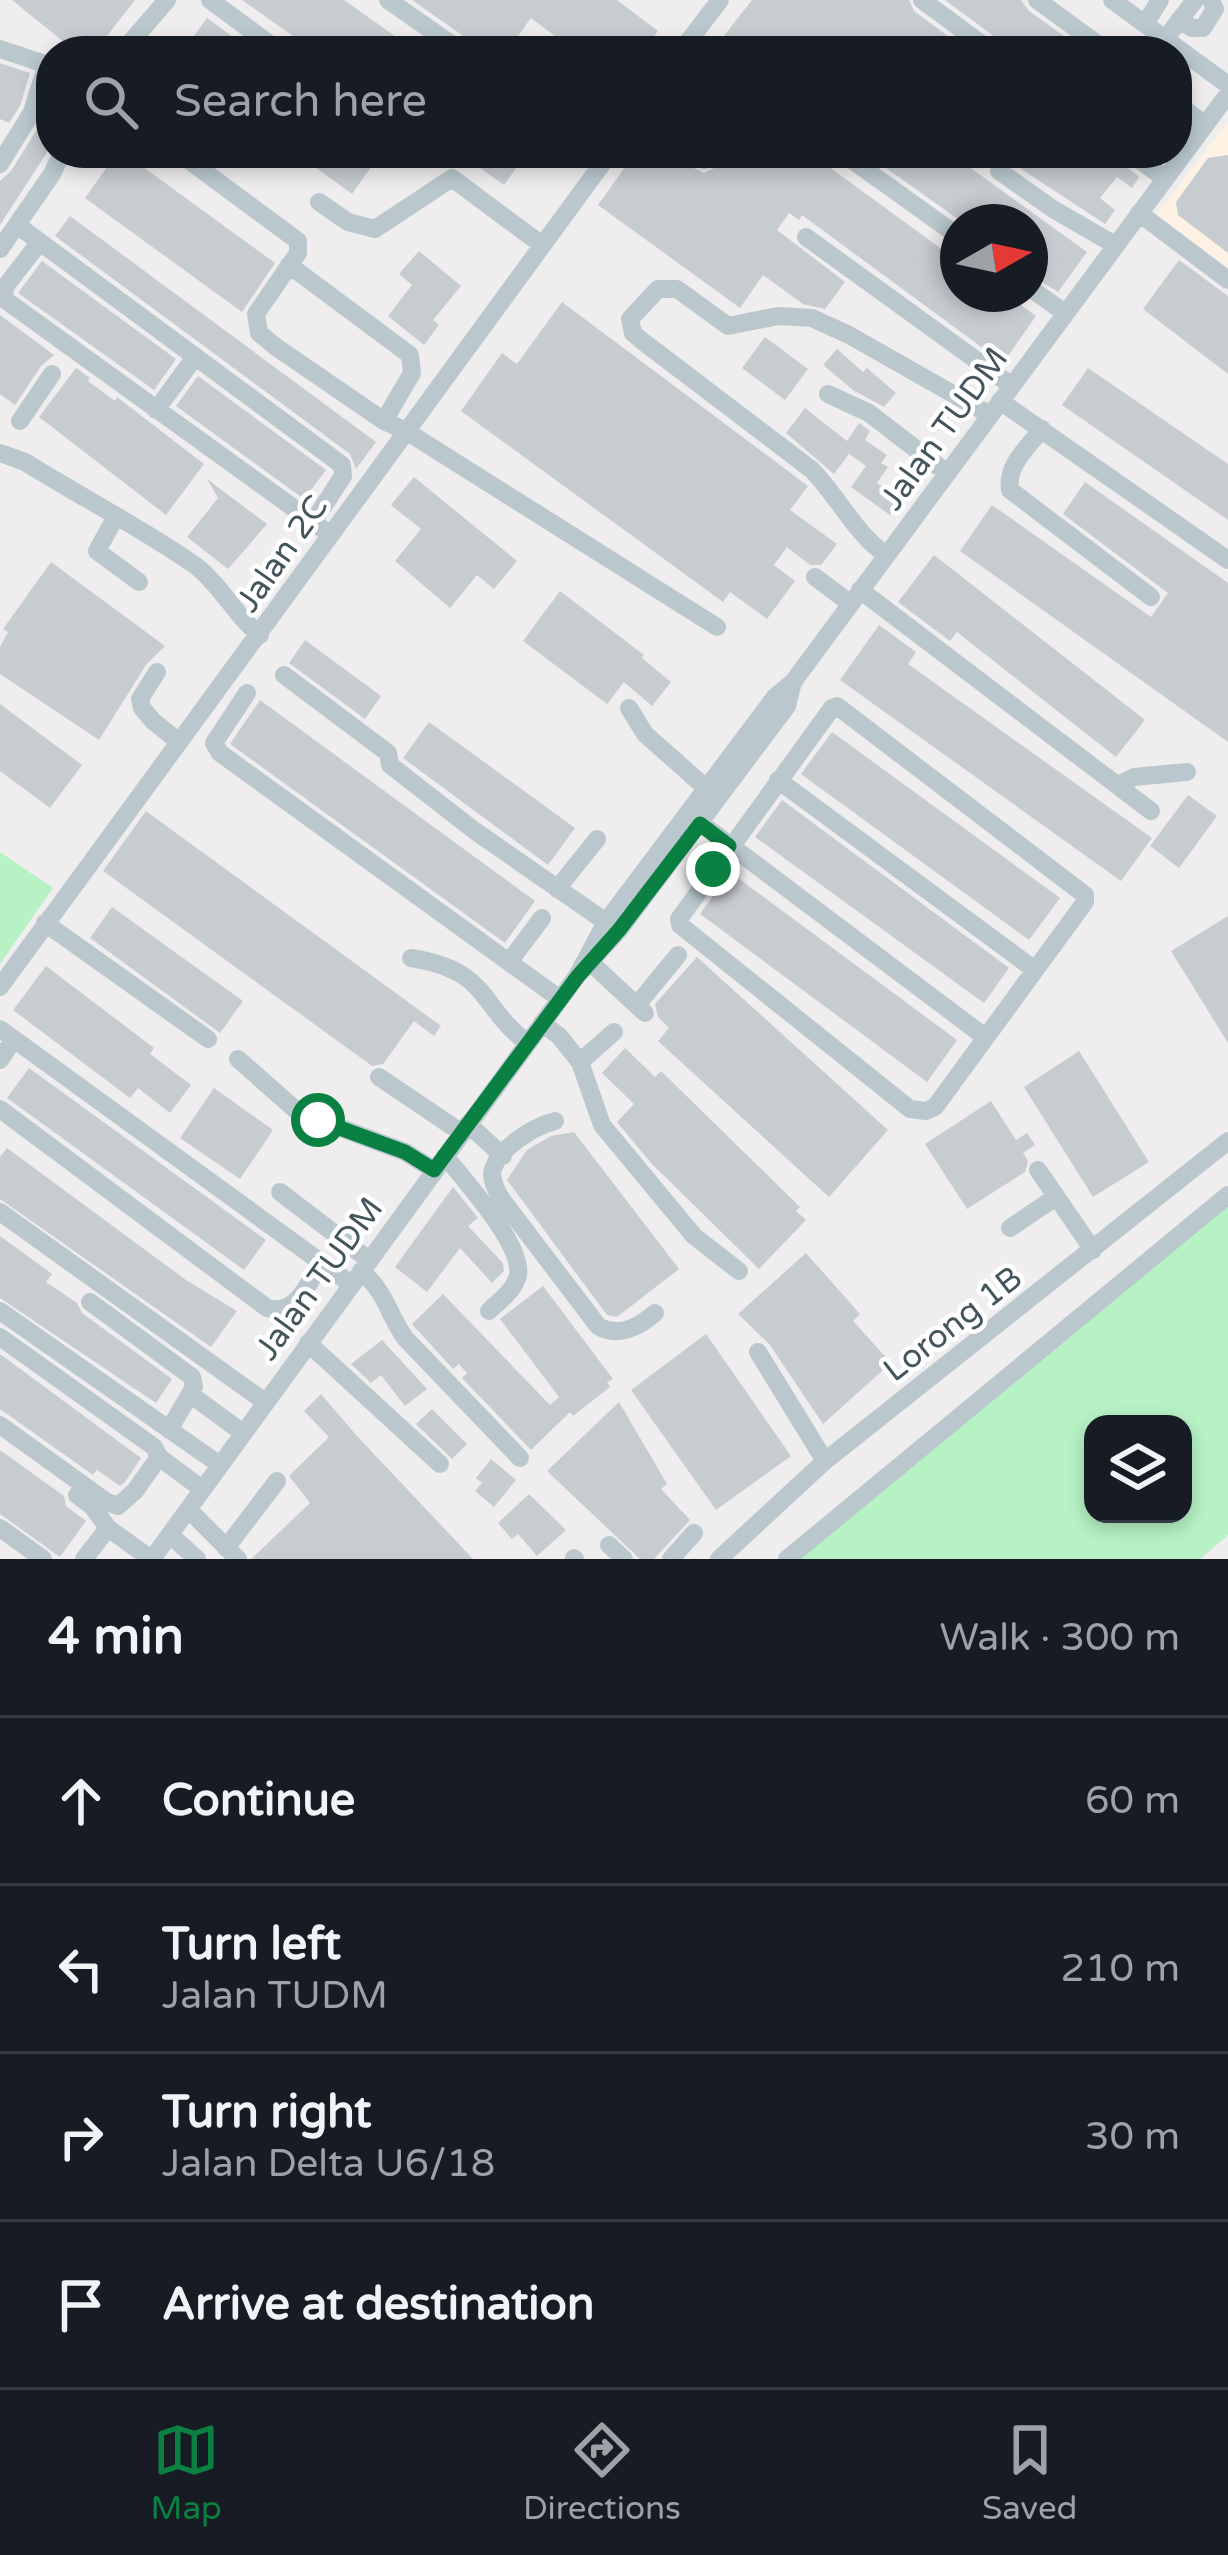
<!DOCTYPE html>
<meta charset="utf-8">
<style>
:root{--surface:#171b24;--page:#242831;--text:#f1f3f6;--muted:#9ea1a6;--line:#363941;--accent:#0b8043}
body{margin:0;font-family:"Varela Round",sans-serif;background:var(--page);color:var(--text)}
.controls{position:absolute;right:36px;bottom:36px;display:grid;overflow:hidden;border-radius:24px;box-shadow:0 6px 18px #0003}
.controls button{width:108px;height:108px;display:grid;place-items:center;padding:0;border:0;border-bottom:3px solid var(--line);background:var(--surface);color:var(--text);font:60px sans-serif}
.compass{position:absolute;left:940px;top:204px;width:108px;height:108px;border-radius:50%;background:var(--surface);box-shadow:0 6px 18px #0003;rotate:81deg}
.stop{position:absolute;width:36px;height:36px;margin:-27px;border:9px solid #0b8043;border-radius:50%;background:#fff}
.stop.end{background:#0b8043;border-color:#fff;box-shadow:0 3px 12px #0008}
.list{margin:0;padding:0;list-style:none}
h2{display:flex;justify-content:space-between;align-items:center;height:156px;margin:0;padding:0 48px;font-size:51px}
h2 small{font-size:39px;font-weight:400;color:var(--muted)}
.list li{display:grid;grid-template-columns:78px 1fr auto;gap:36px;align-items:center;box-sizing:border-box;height:168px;padding:0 48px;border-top:3px solid var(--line)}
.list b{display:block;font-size:45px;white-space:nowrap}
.list p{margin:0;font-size:39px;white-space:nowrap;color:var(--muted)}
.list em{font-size:39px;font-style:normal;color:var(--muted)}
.icon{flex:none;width:66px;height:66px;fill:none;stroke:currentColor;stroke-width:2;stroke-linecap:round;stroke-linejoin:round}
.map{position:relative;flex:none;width:1228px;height:1559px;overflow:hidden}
.search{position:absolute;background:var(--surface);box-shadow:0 6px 18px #0003;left:36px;right:36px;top:36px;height:132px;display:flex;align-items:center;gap:30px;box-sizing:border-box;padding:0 42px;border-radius:48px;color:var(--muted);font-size:45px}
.sheet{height:828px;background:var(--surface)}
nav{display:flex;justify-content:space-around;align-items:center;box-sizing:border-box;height:168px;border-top:3px solid var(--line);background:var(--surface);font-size:33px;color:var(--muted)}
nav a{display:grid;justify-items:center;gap:6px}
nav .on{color:var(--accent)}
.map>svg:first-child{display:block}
.commercial{fill:#fdf2e4}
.green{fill:#b7f2c5;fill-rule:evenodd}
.building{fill:#c7ccd1}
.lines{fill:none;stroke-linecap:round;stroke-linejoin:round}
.minor{stroke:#bac8ce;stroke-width:18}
.route{stroke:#0b8043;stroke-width:15}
.labels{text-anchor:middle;stroke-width:9;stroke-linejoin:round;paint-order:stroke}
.street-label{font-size:33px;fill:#44555c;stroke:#fff}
</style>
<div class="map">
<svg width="1228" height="1559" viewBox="0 0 1228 1559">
<rect width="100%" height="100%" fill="#f0edee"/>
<path class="commercial" d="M1228 122V289L1146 228Z"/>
<path class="green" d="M0 852 53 888 0 964Z
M1228 1195V1535L1200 1559H782ZM1093 1424H1183V1514H1093Z"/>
<path class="building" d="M12 0H135L95 51H75Z
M242 0H344L416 51H314Z
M412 0H617L658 31 643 51H575L531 18 507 51H474L469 40Z
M752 0H909L914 11 968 51H712Z
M945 0H1021L1029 11 1078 46 1074 51H1004L999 40Z
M207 18 252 51H183Z
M0 63 30 73 20 106 9 123 0 119Z
M41 123 51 130V146L0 225V181L11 171Z
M117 153H124L275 263 242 312 85 198Z
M296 153H381L352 194Z
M459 153H527L504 185Z
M635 153H681L686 164 704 173 716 167 715 153H810L958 261V294H1006L1036 316 1003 363 802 215 799 220 789 213 777 230 845 282 825 309 803 304 763 275 740 308 598 205Z
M865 153H950L1087 252 1058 292 1030 275V222H962Z
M1011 153H1110L1139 177 1132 188 1117 177 1100 198 1115 210 1105 224 1006 159Z
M1228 155V253L1178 215 1176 202 1208 158Z
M70 216 376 442 356 469 350 454 55 236Z
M419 251 461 286 433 320 439 325 424 345 388 316 412 285 399 274Z
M1179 260 1228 296V374L1143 309Z
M42 261 176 359 154 390 18 293Z
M562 302 808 486 790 510 837 544 821 565H810L787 547 774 565 795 581 767 619 730 592 723 602 461 411 502 353 517 364Z
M0 315 54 355 41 366 15 405 0 394Z
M765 337 808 369 785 400 742 368Z
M837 349 863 372 867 368 896 393 884 407 853 390 823 365Z
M76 368 90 378 88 381 115 401 117 397 204 464 166 515 39 417Z
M1088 368 1228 464V520L1062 405Z
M198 376 326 470 304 499 176 406Z
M805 408 847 441 859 423 870 431 865 440 887 455 881 463 888 467 877 483 900 500 890 515 851 487 866 466 849 454 834 474 786 433Z
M414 477 517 561 494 589 477 575 450 608 395 561 421 529 391 505Z
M207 479 267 524 228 569 187 537 218 498Z
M1085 482 1228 583V742L960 551 992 505 1151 617 1168 593 1063 514Z
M934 555 1145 720 1116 757 957 632 950 641 898 602Z
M51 562 165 646 146 665 99 740 0 674V647L8 632 3 629Z
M560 591 644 655 642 658 671 682 652 706 624 682 607 704 523 641Z
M879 625 916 652 908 664 1152 838 1121 881 840 680Z
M305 640 381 696 365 719 289 663Z
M260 700 535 901 505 943 230 744Z
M0 704 82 765 50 808 0 771Z
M429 722 575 828 548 865 403 758Z
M832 732 1060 898 1029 940 801 774Z
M1188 795 1217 816 1179 868 1150 846Z
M782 800 1009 968 984 1003 755 837Z
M146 811 441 1026 434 1036 414 1021 383 1064 372 1066 103 871Z
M730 872 957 1040 927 1082 700 914Z
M112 907 243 1001 220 1033 90 938Z
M1228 916V1043L1171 951Z
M697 957 888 1130 829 1197 658 1041 669 1028 658 1017 655 1004Z
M46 966 154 1048 150 1054 191 1085 170 1113 138 1088 130 1098 13 1010Z
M625 1048 655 1077 661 1071 800 1207 796 1211 806 1220 759 1269 651 1163 617 1122 634 1104 602 1073Z
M1079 1051 1149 1162 1093 1197 1024 1087Z
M29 1068 266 1240 244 1270 7 1098Z
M214 1088 273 1130 240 1179 180 1138Z
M991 1101 1016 1140 1027 1133 1035 1145 1023 1153 1028 1161 1025 1172 967 1209 925 1144Z
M574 1132 679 1269 617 1317 607 1315 507 1180 527 1150 551 1136Z
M7 1148 186 1280 237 1311 211 1347 0 1199V1157Z
M453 1187 478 1218 468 1226 503 1263 504 1271 492 1283 460 1248 427 1292 395 1267Z
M0 1236 52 1274 46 1282 77 1303 82 1313 172 1379 156 1403 0 1298Z
M806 1253 860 1314 853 1321 891 1363 823 1424 770 1345 738 1314Z
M543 1286 613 1379 607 1382 610 1387 573 1416 570 1412 531 1450 462 1378 467 1373 459 1364 453 1369 412 1324 443 1294 550 1405 559 1397 500 1319Z
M706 1334 791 1456 716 1510 631 1390Z
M382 1340 427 1389 405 1406 381 1375 371 1383 351 1364Z
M0 1354 141 1458 125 1482 120 1486 97 1470 93 1475 0 1409Z
M321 1394 357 1436 473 1559H251L310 1503 289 1476 329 1437 304 1411Z
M619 1402 667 1484 661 1489 690 1520 654 1559H640L547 1471Z
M432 1409 467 1444 452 1459 416 1424Z
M0 1450 64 1496 66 1506 86 1521 60 1557 0 1514Z
M491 1459 516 1480 494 1507 475 1491 482 1483 476 1478Z
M529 1494 566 1530 537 1556 518 1534 512 1539 498 1523Z"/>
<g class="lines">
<path class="minor" d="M210 0 279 51
M388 0 461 51
M922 0 991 51
M1037 0 1107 51
M1112 0 1228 85
M1179 20 1192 28H1203L1215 9 1211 0
M1145 24 1160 0
M1172 30 1195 0
M0 49 51 66
M123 51 167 0
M681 51 720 0
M1177 103 1205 125
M179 153 298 241V253L256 314 259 333 276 347 384 421 406 431 717 627
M694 153 704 160
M842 153 958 236
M1130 153 1164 178
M0 164 32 112 47 64
M999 171 1053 209 1115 245
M319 202 348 222 375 229 452 178 542 245
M1139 213 1228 280
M17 225 342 465 343 476 313 522
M806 237 1012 386
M39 243 5 287 4 299 331 535
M0 249 52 174 62 153
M289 265 410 355 412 373 384 421
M1030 288 1065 313
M828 394 869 413 947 473
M1000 401 1228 560
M156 410 195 357
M20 421 52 374
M1042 429C1027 448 1006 466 1010 490L1151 597
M0 453 25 462C81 497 142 528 196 566 222 586 235 616 260 635
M115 518 97 551 139 582
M886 555C854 532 839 498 812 470L641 340 633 333 630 319 658 289H677L728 326 778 316 812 318 849 335 990 415
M815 577 851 604
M860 590 1151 811
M157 672 140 699 142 708 153 721 179 742
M284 675 388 753 390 765 475 831 606 922
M247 693 214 743 220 753 560 999
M837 706 1085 895V902L935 1107 926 1111 910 1109 680 925 679 919 832 708Z
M629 708 645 734 706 788
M778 780 1035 970
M1120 784 1134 777 1187 772
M691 816 985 1037
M557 889 597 839
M45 923 208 1039
M411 958C490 971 476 1002 527 1043
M509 962 542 918
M591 963 645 1013
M577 976 606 922 775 697 793 682 1228 94
M0 987 610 153
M637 1005 678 955
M542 1023 559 1036 580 1062 602 1125 694 1236 739 1271
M0 1029 351 1284
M238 1059 298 1112 405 1152 434 1170
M0 1060 14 1039
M580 1062 614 1032
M379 1077 462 1133
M0 1109 267 1308C296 1316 308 1284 321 1263
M555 1121C535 1126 500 1147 493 1169 490 1178 496 1189 500 1197L598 1326C618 1338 639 1327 655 1313
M468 1124 503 1156
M445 1156C464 1180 523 1244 518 1275 515 1290 499 1301 489 1311
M1038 1170 1093 1250
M280 1192 369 1260
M0 1212 265 1402
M1010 1228 1056 1197
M361 1271C386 1292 387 1312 405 1338L520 1458
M90 1302 192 1377 194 1387 169 1430
M0 1311 220 1465
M0 1337 154 1447 159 1457
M308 1343 440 1464
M758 1352 825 1461
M190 1394 243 1433
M0 1425 107 1502 118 1506 135 1491 159 1457 202 1489
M77 1495 92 1506 108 1528 84 1559
M188 1509 238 1559
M0 1528 43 1559
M108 1528 151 1559
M170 1535 197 1559
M609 1545 624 1559
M226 1548 277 1481
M574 1558 575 1559
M152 1559 577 976 619 930 787 706 793 682
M671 1559 694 1533
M719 1559 825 1461 1228 1141
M787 1559 1228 1195"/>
</g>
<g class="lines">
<path class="route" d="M318 1120 405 1152 434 1170 578 976 619 930 700 824 729 846 713 869"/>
</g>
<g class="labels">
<g class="street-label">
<text transform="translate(943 428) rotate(-54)" y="12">Jalan TUDM</text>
<text transform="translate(281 553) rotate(-55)" y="12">Jalan 2C</text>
<text transform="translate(318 1278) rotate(-54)" y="12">Jalan TUDM</text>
<text transform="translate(952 1323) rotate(-38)" y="12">Lorong 1B</text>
</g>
</g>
</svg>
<div class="controls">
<button><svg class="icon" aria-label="layers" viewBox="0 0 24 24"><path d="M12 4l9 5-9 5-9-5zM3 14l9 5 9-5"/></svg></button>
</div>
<svg class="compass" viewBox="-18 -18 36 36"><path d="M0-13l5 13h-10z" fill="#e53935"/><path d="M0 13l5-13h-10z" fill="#9ea1a6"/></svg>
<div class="stop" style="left:318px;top:1120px"></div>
<div class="stop end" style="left:713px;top:869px"></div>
<div class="search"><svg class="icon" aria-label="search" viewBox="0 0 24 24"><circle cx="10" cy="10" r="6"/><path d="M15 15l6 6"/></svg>Search here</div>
</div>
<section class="sheet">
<h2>4 min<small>Walk · 300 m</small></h2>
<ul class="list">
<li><svg class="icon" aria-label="ahead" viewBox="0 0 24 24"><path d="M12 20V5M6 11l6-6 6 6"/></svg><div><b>Continue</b></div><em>60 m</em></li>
<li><svg class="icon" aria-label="left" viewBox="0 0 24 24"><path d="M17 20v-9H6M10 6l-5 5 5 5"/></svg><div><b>Turn left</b><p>Jalan TUDM</p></div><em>210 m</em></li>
<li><svg class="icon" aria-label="right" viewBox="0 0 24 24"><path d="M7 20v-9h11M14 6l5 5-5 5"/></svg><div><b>Turn right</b><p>Jalan Delta U6/18</p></div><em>30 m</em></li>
<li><svg class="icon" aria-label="arrive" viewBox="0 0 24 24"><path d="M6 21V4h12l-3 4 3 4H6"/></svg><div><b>Arrive at destination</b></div></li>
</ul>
</section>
<nav>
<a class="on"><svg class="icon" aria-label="map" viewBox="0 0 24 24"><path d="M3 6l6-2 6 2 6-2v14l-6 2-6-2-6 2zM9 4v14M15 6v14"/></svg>Map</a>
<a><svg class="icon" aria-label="directions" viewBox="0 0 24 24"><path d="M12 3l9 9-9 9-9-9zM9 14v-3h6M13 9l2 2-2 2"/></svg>Directions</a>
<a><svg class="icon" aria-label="saved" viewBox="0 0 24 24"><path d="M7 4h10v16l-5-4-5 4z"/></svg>Saved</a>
</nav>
